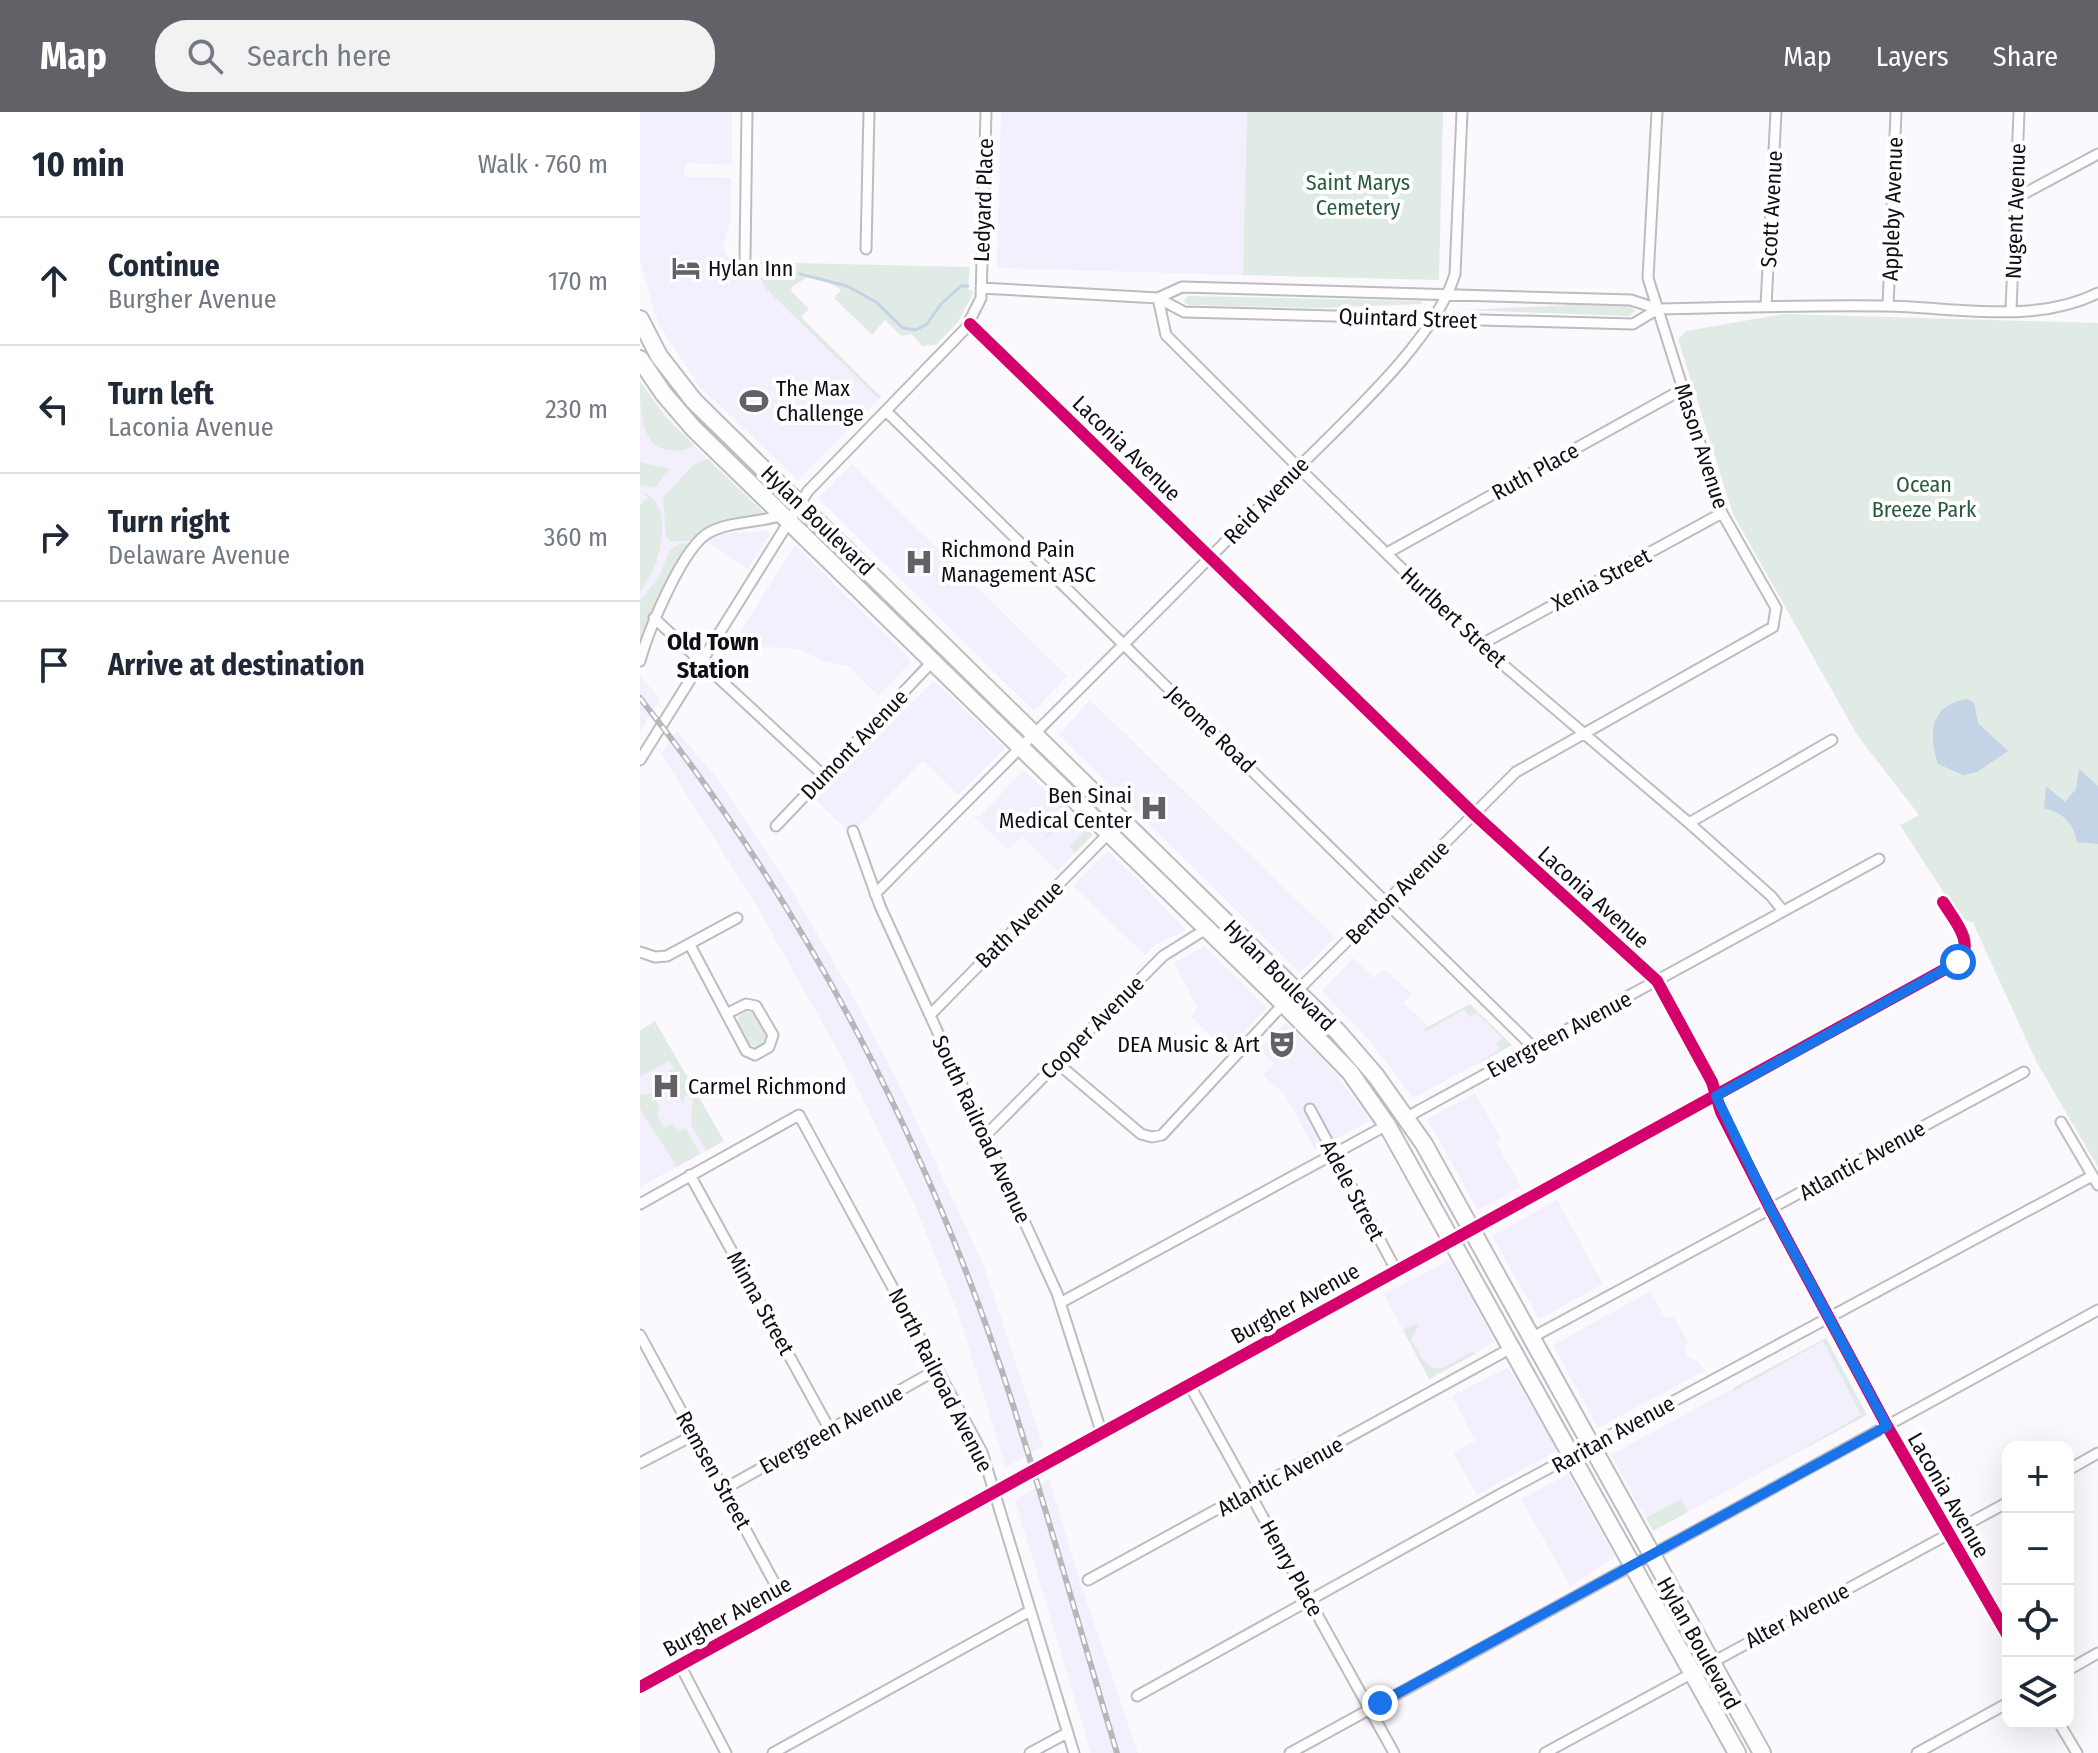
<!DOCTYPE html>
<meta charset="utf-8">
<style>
:root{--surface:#fff;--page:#f2f2f3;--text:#1f2937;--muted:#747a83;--line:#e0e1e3;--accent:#636068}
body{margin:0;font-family:"Fira Sans Condensed",sans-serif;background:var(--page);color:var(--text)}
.controls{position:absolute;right:24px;bottom:24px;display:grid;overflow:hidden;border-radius:16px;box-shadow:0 8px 32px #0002}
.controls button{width:72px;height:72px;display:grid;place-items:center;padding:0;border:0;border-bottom:2px solid var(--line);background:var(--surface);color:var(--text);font:40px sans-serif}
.stop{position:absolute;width:24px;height:24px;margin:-18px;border:6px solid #1a73e8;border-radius:50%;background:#fff}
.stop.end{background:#1a73e8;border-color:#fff;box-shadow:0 2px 8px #0008}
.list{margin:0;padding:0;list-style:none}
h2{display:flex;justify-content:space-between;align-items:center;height:104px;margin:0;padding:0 32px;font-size:34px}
h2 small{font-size:26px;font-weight:400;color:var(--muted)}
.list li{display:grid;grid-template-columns:52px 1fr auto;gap:24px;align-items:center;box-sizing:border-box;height:128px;padding:0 32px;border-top:2px solid var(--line)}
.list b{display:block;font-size:30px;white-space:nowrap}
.list p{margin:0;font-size:26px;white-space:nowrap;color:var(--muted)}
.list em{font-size:26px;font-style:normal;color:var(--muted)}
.icon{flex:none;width:44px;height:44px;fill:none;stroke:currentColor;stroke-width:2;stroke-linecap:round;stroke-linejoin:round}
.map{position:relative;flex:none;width:1458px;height:1641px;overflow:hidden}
header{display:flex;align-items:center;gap:48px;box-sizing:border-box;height:112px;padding:0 40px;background:var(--accent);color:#fff}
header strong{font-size:38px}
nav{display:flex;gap:44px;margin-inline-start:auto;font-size:28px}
.search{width:560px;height:72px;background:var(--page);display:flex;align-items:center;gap:20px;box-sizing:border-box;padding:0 28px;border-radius:32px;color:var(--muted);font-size:30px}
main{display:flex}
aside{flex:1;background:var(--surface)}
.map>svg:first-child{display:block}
.built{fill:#f4effd}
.green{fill:#e1ebe5}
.water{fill:#c4d3e6}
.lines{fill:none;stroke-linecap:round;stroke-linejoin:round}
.stream{stroke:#c4d3e6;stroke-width:3}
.minor-casing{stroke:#bebbc2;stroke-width:13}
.primary-casing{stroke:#bebbc2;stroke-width:20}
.minor{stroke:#fefeff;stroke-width:9}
.primary{stroke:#fefeff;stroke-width:16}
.rail-casing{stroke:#b7b6b8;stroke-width:6}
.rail{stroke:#fff;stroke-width:3;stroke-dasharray:9;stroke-linecap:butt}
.cycleway-casing{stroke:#fff;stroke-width:17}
.cycleway{stroke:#d6006c;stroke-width:12}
.route{stroke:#1a73e8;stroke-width:10}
.labels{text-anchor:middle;stroke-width:8;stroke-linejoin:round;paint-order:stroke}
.park-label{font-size:22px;fill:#285a3d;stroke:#fff}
.street-label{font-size:22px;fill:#110d17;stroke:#fff}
.poi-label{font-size:22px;fill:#110d17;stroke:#fff;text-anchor:start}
.neighbourhood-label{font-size:24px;font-weight:bold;fill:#110d17;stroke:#fff}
</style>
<header>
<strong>Map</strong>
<div class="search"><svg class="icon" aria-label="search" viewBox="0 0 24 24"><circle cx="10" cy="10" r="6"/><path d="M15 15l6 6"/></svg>Search here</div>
<nav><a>Map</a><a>Layers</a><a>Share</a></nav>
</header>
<main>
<aside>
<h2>10 min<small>Walk · 760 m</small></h2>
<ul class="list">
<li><svg class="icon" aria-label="ahead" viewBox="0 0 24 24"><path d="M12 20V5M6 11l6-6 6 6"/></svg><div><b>Continue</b><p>Burgher Avenue</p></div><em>170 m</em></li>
<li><svg class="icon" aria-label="left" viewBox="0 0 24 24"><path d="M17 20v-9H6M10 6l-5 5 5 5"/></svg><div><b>Turn left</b><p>Laconia Avenue</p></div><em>230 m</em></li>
<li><svg class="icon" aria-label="right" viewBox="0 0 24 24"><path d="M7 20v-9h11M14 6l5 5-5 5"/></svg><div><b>Turn right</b><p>Delaware Avenue</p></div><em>360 m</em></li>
<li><svg class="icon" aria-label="arrive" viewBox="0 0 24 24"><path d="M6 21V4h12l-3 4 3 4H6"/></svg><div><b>Arrive at destination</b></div></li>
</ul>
</aside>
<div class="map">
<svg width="1458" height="1641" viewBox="0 0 1458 1641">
<rect width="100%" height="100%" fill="#fbf9fd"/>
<path class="built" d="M0 0H92V53L45 51 44 65 91 66 90 110 83 135 86 143 92 149 109 150 127 178 239 287 158 368 60 275 19 213 0 150Z
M361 0H607L603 163 357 156Z
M0 269 38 318 125 402 82 411 58 423 12 501 0 531Z
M212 352 427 564 394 599 178 386Z
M127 419 131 421 108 457 65 429 77 422Z
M155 433 272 549 238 584 209 554 182 549 159 537 125 535 98 542 92 533Z
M0 563 20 587 0 620Z
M294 569 365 636 318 683 283 648 225 709 209 720 175 687Z
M450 588 695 825 660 861 419 623Z
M37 619 74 662 144 766 202 864 258 970 344 1154 403 1334 366 1355 318 1201 276 1096 210 960 115 791 21 642Z
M384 658 453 723 417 759 382 724 368 738 332 703 339 705Z
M468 739 504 774 546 818 516 832 505 843 433 774Z
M564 834 627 896 586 939 552 905 557 894 534 851Z
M713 846 734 866 744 857 772 882 763 891 789 914 830 892 872 933 773 986 728 927 682 879Z
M15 909 84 1029 0 1075V919Z
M644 912H647L693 958 730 1009 675 1038 645 983 623 963 634 951 619 937Z
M835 981 861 1027 856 1030 881 1075 838 1098 787 1007Z
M917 1088 963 1172 899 1207 852 1124Z
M810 1148 855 1230 789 1267 744 1182Z
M1011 1179 1024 1205 1034 1206 1048 1229 1045 1238 1048 1245 1059 1250 1064 1259 958 1316 913 1233Z
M1185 1226 1227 1303 1013 1419 971 1343Z
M868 1255 917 1336 915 1340 837 1383 813 1340 835 1329 812 1284Z
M928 1362 975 1445 930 1474 881 1387Z
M409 1367 444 1482 498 1641H451L375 1388Z"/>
<path class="green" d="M607 0H803L799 168 603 163Z
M109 150 330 155 328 177 333 179 332 184 318 210 296 233 282 234 271 222 261 224 245 208 232 223 194 186 201 178 188 170 169 164 152 175 151 179 169 197 161 205 241 285 239 287 127 178Z
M548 184 781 189 782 192 678 196 548 193 543 189Z
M931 193 991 194 995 199 989 204 823 198Z
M1143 202 1458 211V1055L1397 951 1333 811 1320 806 1260 713 1279 703 1217 623 1093 402 1038 227 1046 219Z
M0 269 24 303 54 333C44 340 39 339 27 338 0 333 0 295 0 269Z
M68 347 125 402 123 406 71 415 54 429H30L26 425 23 386 53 353Z
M0 350 29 357 15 376 0 373Z
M0 379C39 390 19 458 0 480V393L8 386Z
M41 431 51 433 12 501 0 531V490L19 465 29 439Z
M416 690 453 723 435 741 429 735 443 721 428 705 394 736 426 703Z
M830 892 872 933 833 955 860 937 856 931 862 926 836 901 830 905 824 897 786 920 784 917Z
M106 899 115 901 127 923 126 929 117 935 109 932 97 912 99 904Z
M15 909 84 1029 66 1039 51 1013 53 984H44V993L26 961 34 956 29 949 0 965V919Z
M12 981 20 996 17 1003 24 1016 33 1012 38 1020 46 1016 60 1042 37 1055 0 997V983Z
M774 1212 778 1214 771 1227C793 1269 797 1259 832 1240L837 1241 789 1267 763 1218Z
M1186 1226 1227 1303 1150 1344 1221 1303 1183 1229 1094 1279 1093 1276Z
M1041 1387 1048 1400 1013 1419 1006 1406Z"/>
<path class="water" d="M1328 587 1334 591 1338 611 1368 639 1337 660 1323 663 1298 652C1288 622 1290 592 1328 587Z
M1439 657 1458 674V732L1437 730C1433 710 1424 702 1404 696L1406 674 1425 690 1436 677Z"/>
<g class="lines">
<path class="stream" d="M160 162 207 174 236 190 263 216 276 218 287 212 301 192 321 174H328"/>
<defs>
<path id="minor" d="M1376 86 1458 42
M226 137 229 0
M105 146 107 0
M341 176 518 186 544 200 993 212 1018 197
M518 186 542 175 991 188 1018 197C1094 195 1169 193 1245 194 1315 195 1394 213 1458 181
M518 186 526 223 658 355 840 533 1049 711 1131 784 1143 799
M1126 194 1136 0
M1248 194 1256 0
M1371 198 1379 0
M330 212 834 702 1017 869 1072 970 1081 1000 1131 1098 1247 1314 1368 1524
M246 299 894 936
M747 441 1043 277
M14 506 183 663
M840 533 1082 401
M0 549C8 520 43 433 70 420 91 409 119 411 142 403
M0 648 168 379 326 216 341 186 346 0
M1049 711 1192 628
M136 714 292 550
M213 719 240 794 417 1181 461 1319
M235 782C371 644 509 509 644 370 696 316 794 232 815 162L822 0
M50 833 106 939 115 943 129 935 133 923 116 894 106 892 88 901
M0 840 15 845 27 844 97 806
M290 903 469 721
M416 950 501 1022 512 1025 522 1023 635 901 876 660 1133 515 1136 496 1082 401 1008 166 1017 0
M670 997 756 1158
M767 1005 1239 747
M1421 1010 1458 1073
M346 1023 523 844 566 817
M50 1063 190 1318
M0 1092 159 1003 342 1340 434 1641
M420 1191 747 1013
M0 1223 147 1494
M891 1226 1384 960
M549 1272 754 1641
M0 1351 54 1323
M1428 1358 1458 1341
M84 1377 298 1257
M448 1468 873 1235
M40 1553 86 1641
M1428 1558 1458 1541
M0 1575 1318 850C1336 831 1314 808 1303 790
M497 1584 859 1383 1452 1064
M1419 1611 1437 1641
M133 1641 390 1499
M390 1641 427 1621
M650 1641 1458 1198
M905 1641 1368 1390
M1277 1641 1368 1591"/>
<path id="primary" d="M0 207 19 244 54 289 698 920 736 964 784 1032 1122 1641
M0 247 23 281 53 316 637 885 710 960 747 1013 1097 1641"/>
</defs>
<use href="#minor" class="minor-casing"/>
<use href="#primary" class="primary-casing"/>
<use href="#minor" class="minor"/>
<use href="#primary" class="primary"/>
<defs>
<path id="rail" d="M0 586C166 796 292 1038 373 1293 410 1409 442 1525 477 1641"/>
</defs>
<use href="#rail" class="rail-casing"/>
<use href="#rail" class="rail"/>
<defs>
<path id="cycleway" d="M330 212 834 702 1017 869 1072 970 1081 1000 1131 1098 1247 1314 1368 1524
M0 1575 1318 850C1336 831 1314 808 1303 790"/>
</defs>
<use href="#cycleway" class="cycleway-casing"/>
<use href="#cycleway" class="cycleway"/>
</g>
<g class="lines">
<path class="route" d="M740 1591 1247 1314 1131 1098 1076 984 1318 850"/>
</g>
<defs>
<symbol id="hotel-bare" viewBox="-9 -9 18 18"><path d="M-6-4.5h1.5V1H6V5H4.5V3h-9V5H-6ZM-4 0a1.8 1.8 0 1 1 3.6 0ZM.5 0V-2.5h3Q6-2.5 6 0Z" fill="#636068" stroke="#fff" stroke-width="2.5" paint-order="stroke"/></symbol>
<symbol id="stadium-bare" viewBox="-9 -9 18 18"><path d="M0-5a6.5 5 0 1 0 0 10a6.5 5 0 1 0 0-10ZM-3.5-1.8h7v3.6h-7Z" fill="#636068" stroke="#fff" stroke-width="2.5" paint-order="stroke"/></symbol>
<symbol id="hospital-bare" viewBox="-9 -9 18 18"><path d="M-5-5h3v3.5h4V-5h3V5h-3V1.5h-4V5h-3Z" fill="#636068" stroke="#fff" stroke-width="2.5" paint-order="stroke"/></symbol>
<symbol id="theatre-bare" viewBox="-9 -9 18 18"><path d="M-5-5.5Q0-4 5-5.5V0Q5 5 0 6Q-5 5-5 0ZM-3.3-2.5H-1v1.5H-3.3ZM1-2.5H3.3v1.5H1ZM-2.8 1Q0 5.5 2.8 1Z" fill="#636068" stroke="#fff" stroke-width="2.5" paint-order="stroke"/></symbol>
</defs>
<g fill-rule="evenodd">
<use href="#hotel-bare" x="26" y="136" width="40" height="40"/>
<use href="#stadium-bare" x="94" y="269" width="40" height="40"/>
<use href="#hospital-bare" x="259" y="430" width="40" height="40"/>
<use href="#hospital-bare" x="494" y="676" width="40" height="40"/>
<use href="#theatre-bare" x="622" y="912" width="40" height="40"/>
<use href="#hospital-bare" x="6" y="954" width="40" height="40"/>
</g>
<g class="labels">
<g class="park-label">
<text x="718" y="78">Saint Marys<tspan x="718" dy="25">Cemetery</tspan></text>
<text x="1284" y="380">Ocean<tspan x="1284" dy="25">Breeze Park</tspan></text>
</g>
<g class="street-label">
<text transform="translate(343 88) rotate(-88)" y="8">Ledyard Place</text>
<text transform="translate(1131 97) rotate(-87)" y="8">Scott Avenue</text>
<text transform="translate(1252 97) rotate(-88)" y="8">Appleby Avenue</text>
<text transform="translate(1375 99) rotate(-88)" y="8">Nugent Avenue</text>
<text transform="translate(768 206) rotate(2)" y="8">Quintard Street</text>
<text transform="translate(1062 334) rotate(72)" y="8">Mason Avenue</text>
<text transform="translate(487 336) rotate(44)" y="8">Laconia Avenue</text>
<text transform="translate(895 359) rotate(-29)" y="8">Ruth Place</text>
<text transform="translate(626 388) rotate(-46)" y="8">Reid Avenue</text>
<text transform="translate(178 408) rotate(44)" y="8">Hylan Boulevard</text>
<text transform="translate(961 467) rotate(-28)" y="8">Xenia Street</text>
<text transform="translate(814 505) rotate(43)" y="8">Hurlbert Street</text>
<text transform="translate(571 617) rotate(44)" y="8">Jerome Road</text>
<text transform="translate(214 632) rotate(-46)" y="8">Dumont Avenue</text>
<text transform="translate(757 780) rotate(-45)" y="8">Benton Avenue</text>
<text transform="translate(954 785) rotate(42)" y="8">Laconia Avenue</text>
<text transform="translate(379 812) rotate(-45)" y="8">Bath Avenue</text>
<text transform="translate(640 863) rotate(45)" y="8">Hylan Boulevard</text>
<text transform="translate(452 915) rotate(-45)" y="8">Cooper Avenue</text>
<text transform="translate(919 922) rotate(-28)" y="8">Evergreen Avenue</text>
<text transform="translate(342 1017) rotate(65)" y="8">South Railroad Avenue</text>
<text transform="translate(1222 1048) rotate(-29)" y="8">Atlantic Avenue</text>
<text transform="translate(713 1078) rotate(62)" y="8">Adele Street</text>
<text transform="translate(121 1191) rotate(61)" y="8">Minna Street</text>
<text transform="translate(655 1191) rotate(-29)" y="8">Burgher Avenue</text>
<text transform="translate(301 1268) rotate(63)" y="8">North Railroad Avenue</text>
<text transform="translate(191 1317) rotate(-29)" y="8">Evergreen Avenue</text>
<text transform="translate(973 1322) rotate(-29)" y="8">Raritan Avenue</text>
<text transform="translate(74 1358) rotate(61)" y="8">Remsen Street</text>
<text transform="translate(640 1364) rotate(-29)" y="8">Atlantic Avenue</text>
<text transform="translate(1309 1383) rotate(60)" y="8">Laconia Avenue</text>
<text transform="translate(652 1456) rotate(61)" y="8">Henry Place</text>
<text transform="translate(1157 1503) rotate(-28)" y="8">Alter Avenue</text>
<text transform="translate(87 1504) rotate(-29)" y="8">Burgher Avenue</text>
<text transform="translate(1059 1531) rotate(61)" y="8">Hylan Boulevard</text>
</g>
<g class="poi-label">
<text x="68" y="164">Hylan Inn</text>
<text x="136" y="284">The Max<tspan x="136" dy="25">Challenge</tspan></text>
<text x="301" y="445">Richmond Pain<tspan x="301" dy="25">Management ASC</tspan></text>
<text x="492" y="691" text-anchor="end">Ben Sinai<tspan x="492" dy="25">Medical Center</tspan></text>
<text x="620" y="940" text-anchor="end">DEA Music &amp; Art</text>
<text x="48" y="982">Carmel Richmond</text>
</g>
<g class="neighbourhood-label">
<text x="73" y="538">Old Town<tspan x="73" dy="28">Station</tspan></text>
</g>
</g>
</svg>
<div class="controls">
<button>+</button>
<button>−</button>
<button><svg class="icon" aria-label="locate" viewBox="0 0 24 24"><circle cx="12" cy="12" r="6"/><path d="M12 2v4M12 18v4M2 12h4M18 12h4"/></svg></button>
<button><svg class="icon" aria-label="layers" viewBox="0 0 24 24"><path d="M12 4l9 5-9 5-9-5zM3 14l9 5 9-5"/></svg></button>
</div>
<div class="stop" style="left:1318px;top:850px"></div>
<div class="stop end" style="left:740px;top:1591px"></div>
</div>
</main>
